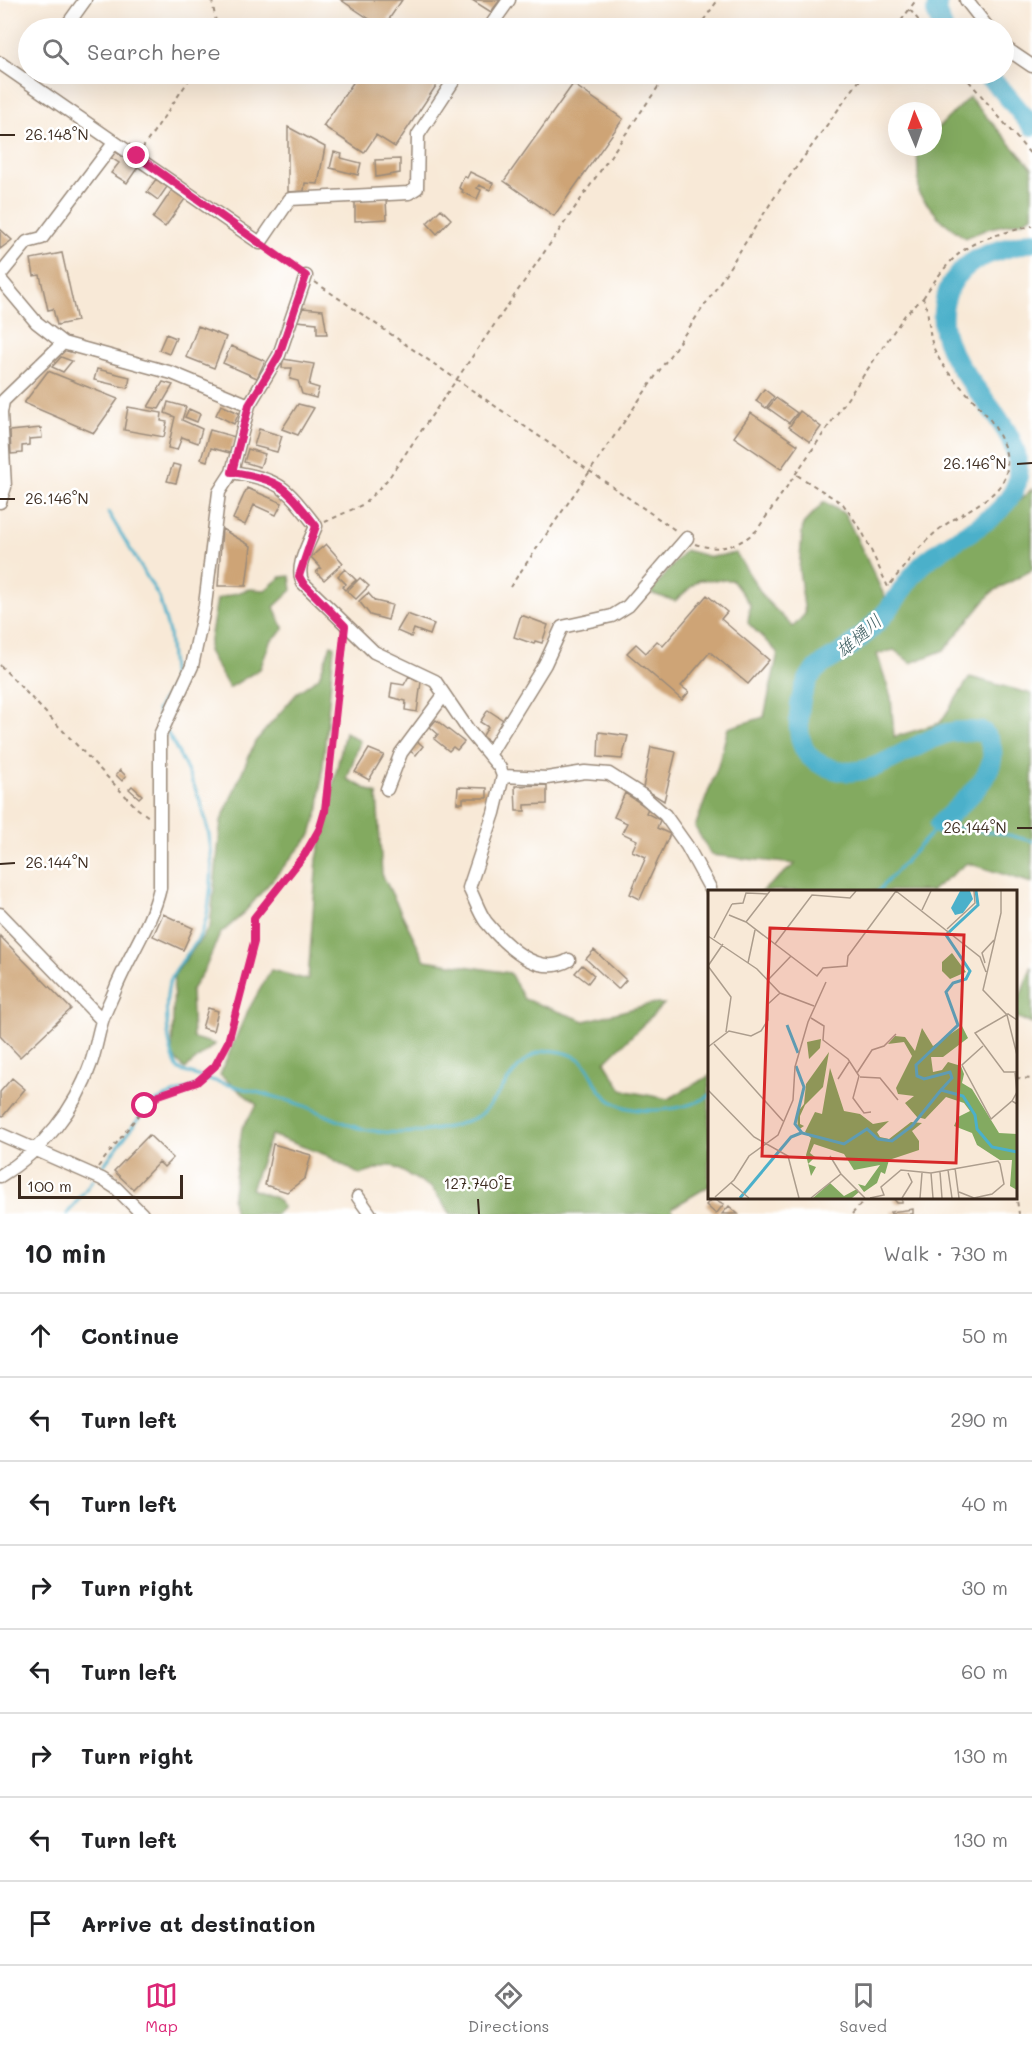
<!DOCTYPE html>
<meta charset="utf-8">
<style>
:root{--surface:#fff;--page:#f2f2f2;--text:#202124;--muted:#757577;--line:#e0e0e0;--accent:#db2777}
body{margin:0;font-family:Mali,"Klee One",sans-serif;background:var(--page);color:var(--text)}
.compass{position:absolute;left:888px;top:102px;width:54px;height:54px;border-radius:50%;background:var(--surface);box-shadow:0 6px 24px #0002;rotate:358deg}
.scale{position:absolute;left:18px;bottom:15px;width:165px;box-sizing:border-box;padding-left:6px;border:3px solid #3b2a1e;border-top:0;font-size:16px;line-height:21px;white-space:nowrap;color:#3b2a1e;-webkit-text-stroke:4px #fff;paint-order:stroke}
.stop{position:absolute;width:18px;height:18px;margin:-14px;border:4px solid #db2777;border-radius:50%;background:#fff}
.stop.end{background:#db2777;border-color:#fff;box-shadow:0 2px 6px #0008}
.list{margin:0;padding:0;list-style:none}
h2{display:flex;justify-content:space-between;align-items:center;height:78px;margin:0;padding:0 24px;font-size:26px}
h2 small{font-size:20px;font-weight:400;color:var(--muted)}
.list li{display:grid;grid-template-columns:39px 1fr auto;gap:18px;align-items:center;box-sizing:border-box;height:84px;padding:0 24px;border-top:2px solid var(--line)}
.list b{display:block;font-size:22px;white-space:nowrap}
.list em{font-size:20px;font-style:normal;color:var(--muted)}
.icon{flex:none;width:33px;height:33px;fill:none;stroke:currentColor;stroke-width:2;stroke-linecap:round;stroke-linejoin:round}
.map{position:relative;flex:none;width:1032px;height:1214px;overflow:hidden}
.search{position:absolute;background:var(--surface);box-shadow:0 6px 24px #0002;left:18px;right:18px;top:18px;height:66px;display:flex;align-items:center;gap:15px;box-sizing:border-box;padding:0 21px;border-radius:33px;color:var(--muted);font-size:22px}
.sheet{height:750px;background:var(--surface)}
nav{display:flex;justify-content:space-around;align-items:center;box-sizing:border-box;height:84px;border-top:2px solid var(--line);background:var(--surface);font-size:16px;color:var(--muted)}
nav a{display:grid;justify-items:center;gap:3px}
nav .on{color:var(--accent)}
.map>svg:first-child{display:block}
.forest{fill:#83aa61;stroke:#5f6a40;stroke-width:1.5}
.lines{fill:none;stroke-linecap:round;stroke-linejoin:round}
.stream{stroke:#4bb0ca;stroke-width:3}
.river{stroke:#4bb0ca;stroke-width:20}
.building{fill:#cea476}
.minor-casing{stroke:#9a8a7a;stroke-width:15}
.path{stroke:#9a8a7a;stroke-width:2;stroke-dasharray:4.5 4.5;stroke-linecap:butt}
.minor{stroke:#fff;stroke-width:12}
.route{stroke:#db2777;stroke-width:8}
.ticks{fill:none;stroke:#3b2a1e;stroke-width:2}
.labels{text-anchor:middle;stroke-width:5;stroke-linejoin:round;paint-order:stroke}
.water-label{font-size:18px;font-style:italic;fill:#416063;stroke:#fff}
.inset-river{fill:none;stroke:#4bb0ca;stroke-width:3}
.inset-road{fill:none;stroke:#ac9d8d;stroke-width:1.5}
.view{fill:#d62828;fill-opacity:0.15;stroke:#d62828;stroke-width:3}
.inset-edge{fill:none;stroke:#3b2a1e;stroke-width:3}
.ticks-label{font-size:15px;text-anchor:middle;fill:#3b2a1e;stroke:#fff;stroke-width:5;stroke-linejoin:round;paint-order:stroke}
</style>
<div class="map">
<svg width="1032" height="1214" viewBox="0 0 1032 1214">
<rect width="100%" height="100%" fill="#fff"/>
<filter id="ink" filterUnits="userSpaceOnUse"><feTurbulence type="fractalNoise" baseFrequency=".0167" numOctaves="2"/><feDisplacementMap in="SourceGraphic" scale="12" xChannelSelector="R" yChannelSelector="G"/><feConvolveMatrix kernelMatrix="1 2 1 2 8 2 1 2 1" color-interpolation-filters="sRGB"/></filter>
<filter id="wash" filterUnits="userSpaceOnUse"><feTurbulence type="fractalNoise" baseFrequency=".008" numOctaves="4" result="noise"/><feDisplacementMap in="SourceGraphic" scale="24" xChannelSelector="R" yChannelSelector="G"/><feGaussianBlur stdDeviation="1.35" result="paint"/><feColorMatrix in="noise" values="0 0 0 0 0 0 0 0 0 0 0 0 0 0 0 0 0 1.4 0 .05"/><feComposite in="paint" operator="in"/></filter>
<g filter="url(#wash)">
<rect width="100%" height="100%" fill="#f8e9d7"/>
<path class="forest" d="M969 97 1032 168V216L1023 221 990 228 965 238 940 219 919 194 917 149 933 147V133Z
M1032 489V570L992 592 944 650 911 663 894 650 877 654 891 697 894 737 940 723 970 677 1032 694V883L967 863 931 891H762L795 864 711 855 695 827 718 766 728 728 764 717 778 653 748 623 750 604 732 580H699L675 601 650 593 685 550 711 557 736 553 765 599 793 627 805 614 799 570 803 524 824 502 845 514 885 597 990 527Z
M290 576 292 590 274 607 284 629 270 642 260 669 229 688 208 651 217 599 249 589 265 590 281 577Z
M331 645 334 646 319 808 311 835 242 915 220 934 205 969 191 991 193 1038 215 1044 185 1069 172 1056 174 975 210 927 221 821 255 742 298 692 319 677Z
M345 732 360 741 347 779 377 794 382 874 425 960 510 973 524 999 585 1021 650 1004H664L605 1062 622 1090 668 1099 709 1076V1186L672 1208V1214H451L432 1188 391 1165 360 1175 326 1155 271 1135 251 1189 276 1198 283 1207 276 1214H235L232 1200 242 1128 257 1105 220 1075 246 1014 271 970 308 980 317 859Z
M1032 966V1024L1016 1017V1007Z"/>
<g class="lines">
<path class="stream" d="M108 512 159 597 169 633 173 684 157 710 161 722
M166 730C193 778 216 825 211 881 210 896 208 917 202 931 195 949 177 963 170 981 163 1001 167 1053 179 1070 217 1083 255 1091 293 1102 320 1110 346 1128 374 1131 401 1135 434 1132 459 1124 465 1121 475 1119 480 1115 503 1096 520 1045 556 1051 598 1057 586 1082 610 1100 632 1117 689 1111 710 1095
M878 891 939 825 1004 834 1032 841
M97 1174 149 1105C167 1093 189 1091 208 1080
M67 1214 93 1180"/>
<path class="river" d="M938 0 936 12 943 28
M985 74 1002 90 1032 126
M939 825C960 803 1014 766 983 732 971 731 959 730 947 733 915 742 876 777 841 771 831 769 817 764 809 756 793 738 798 697 809 678 818 662 839 657 852 645 864 635 877 623 887 611 899 596 909 577 923 564 952 537 1004 522 1017 483 1032 416 922 368 946 297 951 281 962 268 976 260 992 250 1015 247 1032 241"/>
</g>
<g id="blocks">
<path class="building" d="M341 0H402L383 28Z
M472 0H500L491 12Z
M359 74H444L395 147 376 135 364 153 323 126Z
M573 84 623 119 554 216 504 181Z
M288 127 325 147 318 184 305 183 304 191 288 192Z
M114 151 138 167 127 183 111 173 119 163 110 157Z
M334 152 342 154 341 158 361 163 358 175 330 168Z
M400 159V173L376 177 375 160Z
M470 172 493 183 490 190 479 185 477 188 481 190 477 199 462 192 463 190 459 188 464 176 467 178Z
M156 179 167 187 158 200 147 192Z
M172 190 185 199 165 227 153 218Z
M386 200 387 219 355 221V202Z
M441 209 451 219 437 234 427 223Z
M0 229 12 240 0 249Z
M62 253 77 321 57 325 53 309 48 310 40 275 34 276 31 259Z
M303 308 323 310 327 334H317V323L297 321Z
M198 326 226 337 214 368 186 357Z
M166 334 176 338 169 354 159 350Z
M231 346 265 361 257 378 223 363Z
M61 357 72 361 63 372 52 367Z
M283 359 314 364 309 385 319 388 316 398 302 394 298 381 290 379 292 368H282Z
M97 369 130 377 128 388 94 380Z
M48 371 118 399 94 433 24 403Z
M163 382 173 385 159 409 148 407Z
M764 389 774 397 766 408 756 401Z
M776 398 797 413 789 423 768 408Z
M168 402 186 407 182 420 202 429 198 443 182 437 177 450 168 448 175 417 165 413Z
M298 404 314 408 298 435 282 429Z
M221 405 239 413 234 424 216 415Z
M128 407 162 413 161 421 167 422 164 437 124 430Z
M189 409 200 414 197 422 185 417Z
M800 411 821 427 810 442 789 427Z
M751 413 798 445 781 469 734 437Z
M41 428 42 438 29 439V445L22 446V453L11 454 10 431Z
M259 429 282 436 277 452 254 446Z
M210 430 235 437 230 453 211 448 207 461 201 459Z
M248 449 265 454 260 467 244 462Z
M173 464 181 466 176 483 167 481Z
M247 488 282 503 276 515 254 505 245 525 233 519Z
M222 529 251 546 246 586H218Z
M326 544 343 563 324 580 316 572 321 568 311 557Z
M345 569 356 580 345 590 342 587 346 584 338 576Z
M360 578 369 586 356 599 347 591Z
M368 593 375 601 392 605 388 620 370 615 359 601Z
M707 595 727 612 721 619 769 660 748 684 710 652 681 686 689 692 682 700 627 653 636 644 646 653 657 641 663 646Z
M407 614 434 624 430 635 414 629 411 637 397 631Z
M521 615 548 625 542 643 535 641 534 644 514 637Z
M409 676 421 682 417 712 405 710 406 701 390 697 392 683 404 685Z
M488 710 503 720 490 742 482 737 488 727 480 722Z
M436 720 464 742 457 750 453 747 449 751 434 739 438 734 430 727Z
M599 732 628 736 622 759 598 757Z
M417 741 423 746 416 755 410 751Z
M651 747 676 752 664 801 643 788Z
M369 749 384 755 369 780 355 772Z
M120 770 126 776 122 781 116 775Z
M547 785V804L525 805V811H516L515 786Z
M132 786 142 795 139 798 129 789Z
M458 787 487 788V798H463V803H457Z
M625 793 648 808 646 813 660 820 657 828 670 834 640 899 630 894 646 857 632 851 637 840 622 833 627 823 614 817Z
M163 914 193 928 183 950 153 936Z
M0 936 71 1009 20 1057 0 1036Z
M594 950 626 980 618 989 586 959Z
M582 965 594 975 588 983 575 973Z
M208 1008 218 1011 213 1031 202 1028Z
M12 1078 25 1089 3 1116 0 1114V1092Z
M149 1135 173 1158 164 1167 159 1162 133 1189 114 1171Z
M273 1144 311 1155 305 1178 287 1192 265 1185Z
M712 1198 724 1204 716 1214 706 1205Z
M893 1198H902V1203H897Z
M729 1206 738 1214H722Z
M913 1209V1214H891L890 1212Z"/>
</g>
</g>
<g filter="url(#ink)">
<use href="#blocks" fill-opacity="0" stroke="#9a8a7a" stroke-width="1.5"/>
<g class="lines">
<defs>
<path id="minor" d="M966 0 988 28
M65 28 85 0
M489 28 509 0
M1004 47 1032 66
M0 63 260 243 290 199 409 193 417 188 418 135 458 74
M0 275 27 242 42 238 114 143
M0 279 36 322 63 343 172 373 249 405
M232 472C282 480 285 487 316 526 310 542 294 567 303 583L374 652 435 681 469 731 500 768 503 776 494 813 469 888C475 899 479 913 486 922 505 945 538 978 569 960
M0 502 5 487 1 413 3 401 63 343
M489 755 545 664 562 627 612 616 628 606 687 538
M503 776 547 778 585 772 609 774 642 795 665 815 687 846 710 888
M387 789 401 753 444 695
M0 914 102 1020
M0 1134 102 1179 116 1188 142 1214
M0 1176C42 1151 76 1109 91 1063 96 1049 98 1033 103 1018 107 1007 113 996 117 985 131 952 152 923 160 888V735L192 666 205 605 219 492 232 472 249 405 279 355 306 276
M358 1197 370 1214"/>
</defs>
<use href="#minor" class="minor-casing"/>
<path class="path" d="M212 0 217 28
M910 10 925 28
M698 28 718 0
M896 28 916 0
M963 74 1032 156
M142 149 193 74
M268 249 298 270
M315 282 678 532
M923 298C958 245 971 240 1032 226
M325 522 364 504 388 479 667 74
M695 544C720 552 738 547 757 530L905 315 923 298C931 314 927 334 935 351 949 382 982 402 997 431 1031 494 972 501 936 532 917 548 903 568 888 587L862 531 843 504 797 475
M510 587 713 293 774 198 864 74
M0 665 138 809 149 817
M1016 1078 1032 1079
M98 1167 150 1100 171 1089 197 1082 215 1066 228 1042 254 942V918L305 853 320 828 325 811 344 637
M1016 1193 1019 1214
M852 1214 866 1198"/>
<use href="#minor" class="minor"/>
</g>
</g>
<g class="lines" filter="url(#ink)">
<path class="route" d="M137 156 306 276 279 355 249 405 232 472C283 480 285 487 316 526L299 576 303 583 345 626 325 811 320 828 305 854 254 918V942L228 1042 215 1066 197 1082 159 1095 145 1106"/>
</g>
<path class="ticks" d="M0 135H15M1017 464 1032 463M0 499H15M1017 828H1032M0 864 15 863M478 1199 479 1214"/>
<g class="labels">
<g class="water-label">
<text transform="translate(859 636) rotate(-41)" y="6">雄樋川</text>
</g>
</g>
<g transform="translate(708 890)">
<rect width="309" height="309" fill="#f8e9d7"/>
<path d="M244 63 258 82 242 89 234 81V72ZM254 136 260 148 235 167H223L225 182 234 180 240 172 253 176 256 184 254 193 264 199 291 243 309 244V300L302 296 304 270H292L269 255 264 243 246 236 250 227 262 221 256 213 238 207 217 229 209 227 197 213 206 206 190 204 188 198 204 166 196 152 180 154 187 146 197 147 207 161 214 138 225 156ZM113 149 112 158 101 169 99 152ZM121 162 115 197 97 215 92 226V234L96 236 90 240 89 223 96 214 98 194ZM122 178 136 221 152 224 165 234 181 231 169 242 172 247 181 249 203 232 214 233 204 241 211 251V260L181 270 177 284 173 282 169 293 156 302 150 294 157 296 172 275 146 280 136 264 106 254 102 263 107 267 100 274 108 277 103 286 98 265 103 248 97 242 107 222 114 224ZM122 293 136 306 149 299 151 302 144 308H105Z" fill="#83aa61"/>
<path d="M252 1H262L265 9 255 23 247 25 243 18Z" fill="#4bb0ca"/>
<path class="inset-river" d="M79 135 90 163M88 176 96 197 87 234 94 243 136 254 159 239 170 249 184 251 204 236 233 200 255 206 267 225 269 239 284 257 309 262M233 200 244 188 242 182 216 189 209 186 208 175 250 135 238 102 245 93 258 89 262 81 238 45 270 15 268 1M32 308 83 247 93 243"/>
<path class="inset-road" d="M188 1 272 67 278 82M293 1V23L275 100 299 125 309 165M24 14 35 13 38 3 60 4M214 20 223 1M21 25 38 32 109 86 115 78 139 76 140 66 188 1M38 32 62 1M239 39 267 13 266 1M0 46 49 79 72 103 106 116M6 48 24 14M67 54 104 5 142 8 148 1M40 73 47 40M277 73 274 63 286 50M0 76 23 107 18 142M0 76 15 54M60 90 83 66M103 128 116 136 115 150 140 169 151 186 145 208 156 223 163 222M309 130 300 124 267 143 296 182H309M6 154 75 231M275 156 254 175 283 229 304 211 309 214M0 157 21 141 43 146 53 141 60 130V114L72 103M149 183 164 160 176 156 188 144M152 187 172 188 190 210M130 189 141 172M0 200 46 247 80 266 91 308M304 211 309 202 307 183M122 266 133 284M247 278 251 308M240 280 244 308M232 282 234 308M223 283 225 308M23 293 41 308M7 307 26 290 41 266 70 245 85 210 87 177 100 132 118 92M103 308 133 284 157 308M162 308 176 305 173 297 193 280 223 283 290 271 292 274 296 294 284 304 266 308 251 302M194 308 204 292 200 283M212 308 214 283"/>
<path class="view" d="M62 38 256 45 248 273 54 266Z"/>
<rect width="309" height="309" class="inset-edge"/>
</g>
<g class="ticks-label">
<text x="57" y="140">26.148°N</text>
<text x="975" y="469">26.146°N</text>
<text x="57" y="504">26.146°N</text>
<text x="975" y="833">26.144°N</text>
<text x="57" y="868">26.144°N</text>
<text x="478" y="1189">127.740°E</text>
</g>
</svg>
<svg class="compass" viewBox="-18 -18 36 36"><path d="M0-13l5 13h-10z" fill="#e53935"/><path d="M0 13l5-13h-10z" fill="#757577"/></svg>
<div class="scale">100 m</div>
<div class="stop" style="left:145px;top:1106px"></div>
<div class="stop end" style="left:137px;top:156px"></div>
<div class="search"><svg class="icon" aria-label="search" viewBox="0 0 24 24"><circle cx="10" cy="10" r="6"/><path d="M15 15l6 6"/></svg>Search here</div>
</div>
<section class="sheet">
<h2>10 min<small>Walk · 730 m</small></h2>
<ul class="list">
<li><svg class="icon" aria-label="ahead" viewBox="0 0 24 24"><path d="M12 20V5M6 11l6-6 6 6"/></svg><div><b>Continue</b></div><em>50 m</em></li>
<li><svg class="icon" aria-label="left" viewBox="0 0 24 24"><path d="M17 20v-9H6M10 6l-5 5 5 5"/></svg><div><b>Turn left</b></div><em>290 m</em></li>
<li><svg class="icon" aria-label="left" viewBox="0 0 24 24"><path d="M17 20v-9H6M10 6l-5 5 5 5"/></svg><div><b>Turn left</b></div><em>40 m</em></li>
<li><svg class="icon" aria-label="right" viewBox="0 0 24 24"><path d="M7 20v-9h11M14 6l5 5-5 5"/></svg><div><b>Turn right</b></div><em>30 m</em></li>
<li><svg class="icon" aria-label="left" viewBox="0 0 24 24"><path d="M17 20v-9H6M10 6l-5 5 5 5"/></svg><div><b>Turn left</b></div><em>60 m</em></li>
<li><svg class="icon" aria-label="right" viewBox="0 0 24 24"><path d="M7 20v-9h11M14 6l5 5-5 5"/></svg><div><b>Turn right</b></div><em>130 m</em></li>
<li><svg class="icon" aria-label="left" viewBox="0 0 24 24"><path d="M17 20v-9H6M10 6l-5 5 5 5"/></svg><div><b>Turn left</b></div><em>130 m</em></li>
<li><svg class="icon" aria-label="arrive" viewBox="0 0 24 24"><path d="M6 21V4h12l-3 4 3 4H6"/></svg><div><b>Arrive at destination</b></div></li>
</ul>
</section>
<nav>
<a class="on"><svg class="icon" aria-label="map" viewBox="0 0 24 24"><path d="M3 6l6-2 6 2 6-2v14l-6 2-6-2-6 2zM9 4v14M15 6v14"/></svg>Map</a>
<a><svg class="icon" aria-label="directions" viewBox="0 0 24 24"><path d="M12 3l9 9-9 9-9-9zM9 14v-3h6M13 9l2 2-2 2"/></svg>Directions</a>
<a><svg class="icon" aria-label="saved" viewBox="0 0 24 24"><path d="M7 4h10v16l-5-4-5 4z"/></svg>Saved</a>
</nav>
